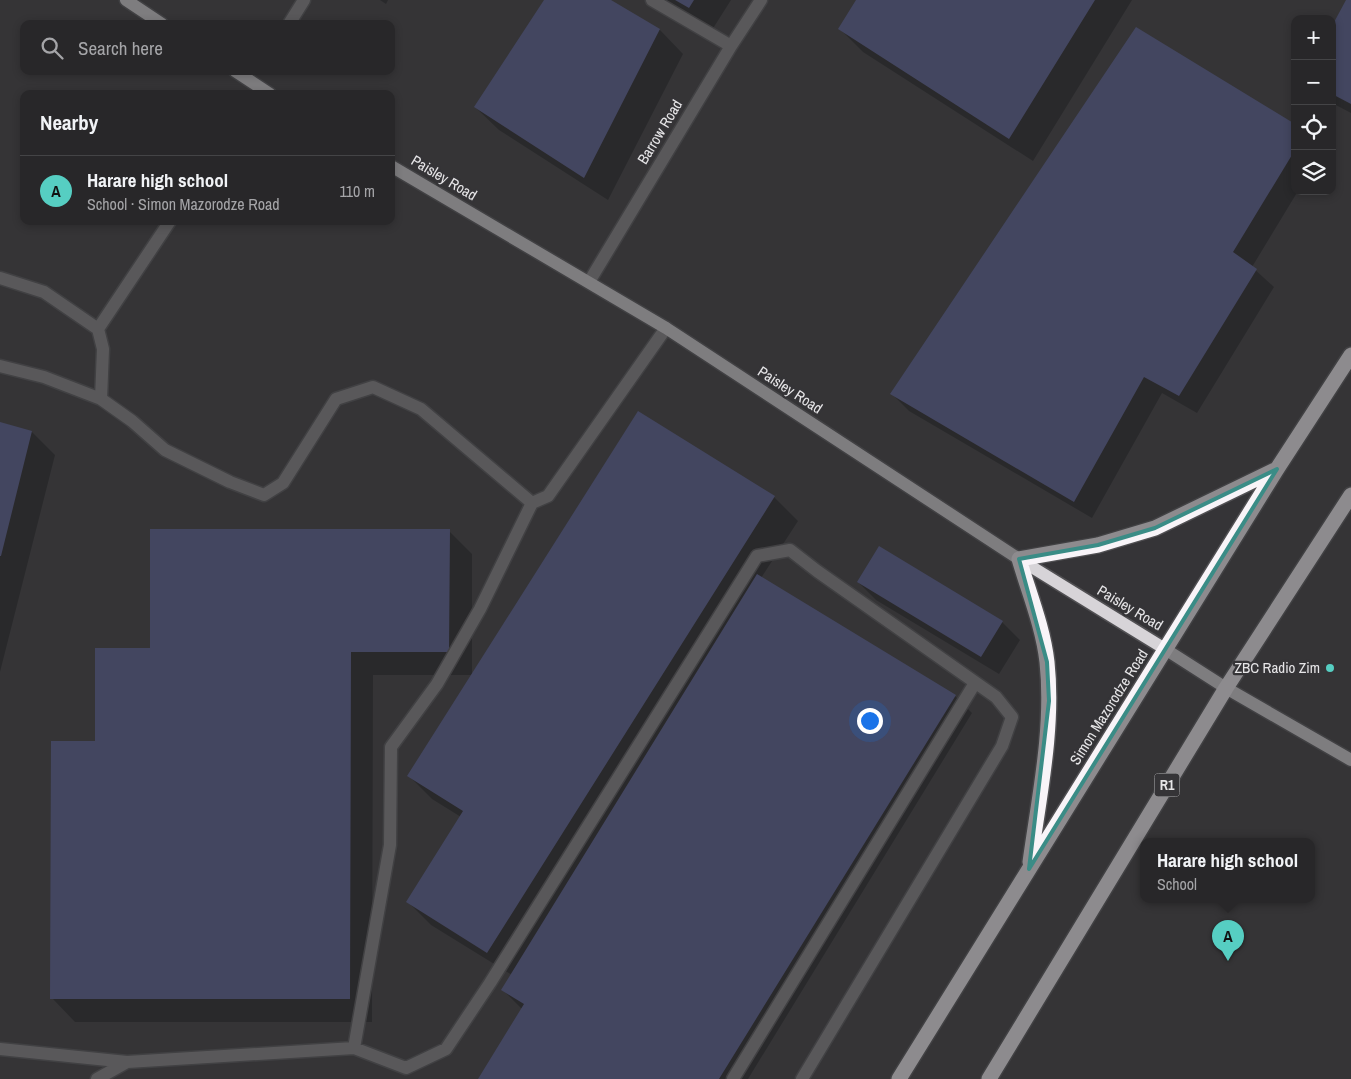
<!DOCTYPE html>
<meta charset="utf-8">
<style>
:root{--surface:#282729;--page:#343335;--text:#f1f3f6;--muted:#a5a5a8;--line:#444446;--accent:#56cec2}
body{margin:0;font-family:"Archivo Narrow",sans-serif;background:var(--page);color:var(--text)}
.controls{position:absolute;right:15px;top:15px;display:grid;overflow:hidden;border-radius:10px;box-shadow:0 2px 8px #0003}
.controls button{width:45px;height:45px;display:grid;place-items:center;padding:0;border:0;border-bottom:1px solid var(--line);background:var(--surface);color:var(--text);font:25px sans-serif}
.you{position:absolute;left:869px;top:720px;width:18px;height:18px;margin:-12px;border:4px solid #fff;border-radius:50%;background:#1a73e8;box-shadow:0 0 0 8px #1a73e833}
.badge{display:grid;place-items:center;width:32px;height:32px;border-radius:50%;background:var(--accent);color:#111;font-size:16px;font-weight:700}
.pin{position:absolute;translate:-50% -41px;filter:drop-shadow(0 1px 2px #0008)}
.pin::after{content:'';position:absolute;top:26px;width:18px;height:15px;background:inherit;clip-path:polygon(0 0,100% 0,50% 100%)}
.popup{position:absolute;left:1140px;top:838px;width:175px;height:65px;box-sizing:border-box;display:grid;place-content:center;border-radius:10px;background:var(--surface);filter:drop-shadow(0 1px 4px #0005);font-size:16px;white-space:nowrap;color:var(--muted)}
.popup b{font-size:19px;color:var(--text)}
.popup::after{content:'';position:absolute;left:50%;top:100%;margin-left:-10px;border:10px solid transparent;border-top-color:var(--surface)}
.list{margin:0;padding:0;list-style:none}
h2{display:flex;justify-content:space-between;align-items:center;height:65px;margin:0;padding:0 20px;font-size:21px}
h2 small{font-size:16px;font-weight:400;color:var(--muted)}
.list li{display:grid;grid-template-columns:32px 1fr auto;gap:15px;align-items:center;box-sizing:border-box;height:70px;padding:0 20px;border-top:1px solid var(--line)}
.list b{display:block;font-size:19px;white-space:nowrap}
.list p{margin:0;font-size:16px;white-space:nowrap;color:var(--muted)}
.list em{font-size:16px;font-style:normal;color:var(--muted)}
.icon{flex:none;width:28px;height:28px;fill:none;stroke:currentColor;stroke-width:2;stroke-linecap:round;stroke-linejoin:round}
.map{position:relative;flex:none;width:1351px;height:1079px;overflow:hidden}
.search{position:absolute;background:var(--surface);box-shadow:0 2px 8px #0003;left:20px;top:20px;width:375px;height:55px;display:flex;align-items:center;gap:12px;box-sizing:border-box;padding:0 18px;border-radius:10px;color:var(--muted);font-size:19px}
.panel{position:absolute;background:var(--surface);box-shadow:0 2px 8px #0003;left:20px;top:90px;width:375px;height:135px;border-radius:10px}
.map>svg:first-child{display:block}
.shadow{fill:#0007}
.building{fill:#555b93}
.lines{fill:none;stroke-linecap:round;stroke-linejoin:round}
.minor-casing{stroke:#515053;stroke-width:15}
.major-casing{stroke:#515053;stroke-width:15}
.highway-casing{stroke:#515053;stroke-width:18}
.minor{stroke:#868486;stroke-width:12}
.major{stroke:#d7d4d8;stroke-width:12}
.highway{stroke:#f8f4f8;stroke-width:15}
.marked{fill:none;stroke:#3a8c86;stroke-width:4;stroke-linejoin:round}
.poi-dot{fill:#56cec2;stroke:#353437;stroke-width:2}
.labels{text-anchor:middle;stroke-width:4.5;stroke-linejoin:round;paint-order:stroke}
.shield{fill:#353437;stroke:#b1b0b2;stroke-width:1}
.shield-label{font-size:14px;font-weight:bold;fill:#e6e5e7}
.street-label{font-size:15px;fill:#e6e5e7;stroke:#353437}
.poi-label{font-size:15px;fill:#e6e5e7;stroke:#353437;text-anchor:end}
</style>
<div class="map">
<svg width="1351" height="1079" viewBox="0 0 1351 1079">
<rect width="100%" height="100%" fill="#353437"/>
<path class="shadow" d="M380 0H388L386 4Z
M545 0H609L660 30 683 54 608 200 499 130 475 107Z
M661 0H731L712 30Z
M858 0H1132L1033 161 863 52 840 29Z
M1348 0H1351V113L1332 103V29Z
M1295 125V191H1298L1252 267 1274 287 1197 413 1162 393 1092 518 909 411 892 394Z
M638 412 774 497 798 521 761 578 955 696 972 713 748 1079H479L522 1009 503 990 512 975 431 925 408 902 461 817 432 799 409 776Z
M0 424 32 432 55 455 0 672Z
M449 531 472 554V675H373L372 1022H75L52 998 96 743 151 649Z
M858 582 1002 622 1020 640 999 674 876 600Z"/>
<path class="building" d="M544 0H611L660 29 584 178 474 107Z
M675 0H694L689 8Z
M856 0H1095L1009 139 838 29Z
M1346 0H1351V104L1332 94V26Z
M1136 27 1295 124V150L1233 252 1257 269 1179 396 1144 377 1074 502 890 394Z
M638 411 775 496 487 953 406 902 463 811 407 776Z
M0 422 32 431 1 556H0Z
M150 529H450L449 652H351L350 999H50L51 741H95V648H150Z
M879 546 1003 621 981 657 857 582Z
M757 574 956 695 719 1079H478L524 1004 501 990Z"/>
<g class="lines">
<defs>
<path id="minor" d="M652 0 731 46
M289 24 304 0
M0 278 44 292 98 329 103 349 101 399
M589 282 731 46 761 0
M98 329 170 221
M0 366 44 377 101 399 132 421 165 450 230 482 264 495 283 483 336 399 373 387 421 409 532 503 548 496 666 328
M532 503 480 609 437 684 391 747 390 845 354 1048 406 1068 446 1049 490 983 757 556 790 550 817 571 996 697 1012 717 1002 746 802 1079
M0 1049 127 1062
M97 1079 127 1062 354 1048
M733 1079 975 683"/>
<path id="major" d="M126 0 162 24
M235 71 270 94
M391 166 666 328 1019 559 1165 649 1226 688 1351 760"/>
<path id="highway" d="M1030 862C1039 797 1054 728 1047 662 1043 627 1029 593 1019 559L1098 545 1155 528 1277 469
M899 1079 1277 469 1351 355
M989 1079 1226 688 1351 495"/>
</defs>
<use href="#minor" class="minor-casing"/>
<use href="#major" class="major-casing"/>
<use href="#highway" class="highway-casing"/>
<use href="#minor" class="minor"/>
<use href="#major" class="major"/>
<use href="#highway" class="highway"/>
</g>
<path d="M0 0H1351V1079H0ZM1277 469 1029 869 1049 701 1047 662 1019 559 1098 545 1155 528Z" fill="#353437" fill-opacity=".55" fill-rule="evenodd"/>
<path class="marked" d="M1277 469 1029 869 1049 701 1047 662 1019 559 1098 545 1155 528Z"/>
<circle class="poi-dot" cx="1330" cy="668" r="5"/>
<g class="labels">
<rect class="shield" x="1154.5" y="773.5" width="25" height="23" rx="4"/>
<g class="shield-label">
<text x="1167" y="790">R1</text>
</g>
<g class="street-label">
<text transform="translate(660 132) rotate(-59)" y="5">Barrow Road</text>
<text transform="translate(444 178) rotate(31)" y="5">Paisley Road</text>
<text transform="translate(790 390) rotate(33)" y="5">Paisley Road</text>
<text transform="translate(1130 608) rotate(31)" y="5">Paisley Road</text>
<text transform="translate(1109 707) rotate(-58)" y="5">Simon Mazorodze Road</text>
</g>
<g class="poi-label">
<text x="1320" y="673">ZBC Radio Zim</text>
</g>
</g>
</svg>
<div class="controls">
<button>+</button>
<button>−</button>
<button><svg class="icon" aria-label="locate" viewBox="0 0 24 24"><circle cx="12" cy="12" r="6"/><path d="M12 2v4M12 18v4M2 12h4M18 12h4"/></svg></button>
<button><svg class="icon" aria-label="layers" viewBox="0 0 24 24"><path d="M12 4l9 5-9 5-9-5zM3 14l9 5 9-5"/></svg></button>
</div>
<div class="you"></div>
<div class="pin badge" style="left:1228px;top:961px">A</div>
<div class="popup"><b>Harare high school</b>School</div>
<div class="search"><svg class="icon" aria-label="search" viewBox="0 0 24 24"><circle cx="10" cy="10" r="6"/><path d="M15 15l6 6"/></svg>Search here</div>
<section class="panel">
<h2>Nearby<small></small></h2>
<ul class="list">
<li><span class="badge">A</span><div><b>Harare high school</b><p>School · Simon Mazorodze Road</p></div><em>110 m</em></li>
</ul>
</section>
</div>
